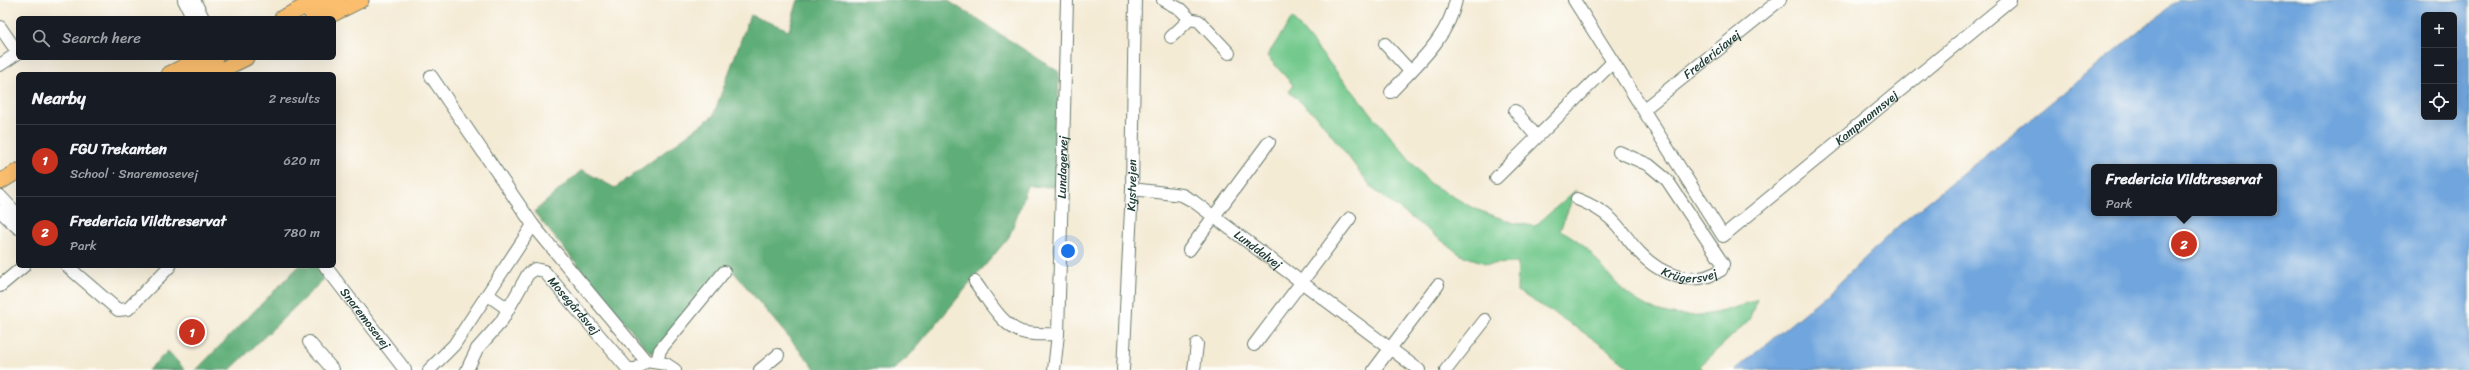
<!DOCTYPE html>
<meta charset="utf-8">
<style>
:root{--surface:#171b24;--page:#242831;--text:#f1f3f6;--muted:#9ea1a6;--line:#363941;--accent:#c8321e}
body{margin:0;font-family:Sriracha,sans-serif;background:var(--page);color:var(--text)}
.controls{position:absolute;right:12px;top:12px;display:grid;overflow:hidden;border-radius:6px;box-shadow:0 4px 16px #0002}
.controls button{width:36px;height:36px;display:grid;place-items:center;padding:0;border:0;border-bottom:1px solid var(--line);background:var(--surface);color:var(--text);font:20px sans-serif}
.you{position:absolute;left:1068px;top:251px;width:14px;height:14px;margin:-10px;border:3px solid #fff;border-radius:50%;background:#1a73e8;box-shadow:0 0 0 6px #1a73e833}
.badge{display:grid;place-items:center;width:26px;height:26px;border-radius:50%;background:var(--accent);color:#fff;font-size:13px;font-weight:700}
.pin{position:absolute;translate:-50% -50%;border:2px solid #fff;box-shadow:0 1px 4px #0006}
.popup{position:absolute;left:2091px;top:164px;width:186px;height:52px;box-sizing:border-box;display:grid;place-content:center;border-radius:6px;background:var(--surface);filter:drop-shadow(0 1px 3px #0005);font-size:13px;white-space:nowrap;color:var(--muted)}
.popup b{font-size:15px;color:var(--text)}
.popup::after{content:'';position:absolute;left:50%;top:100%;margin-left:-8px;border:8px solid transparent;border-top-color:var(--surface)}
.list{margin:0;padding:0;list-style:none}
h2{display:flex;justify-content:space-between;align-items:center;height:52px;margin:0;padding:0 16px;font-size:17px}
h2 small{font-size:13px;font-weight:400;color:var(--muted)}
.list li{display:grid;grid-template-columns:26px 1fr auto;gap:12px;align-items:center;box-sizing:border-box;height:72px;padding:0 16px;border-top:1px solid var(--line)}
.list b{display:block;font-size:15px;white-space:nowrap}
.list p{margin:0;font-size:13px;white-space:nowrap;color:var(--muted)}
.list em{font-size:13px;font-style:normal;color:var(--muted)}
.icon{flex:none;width:22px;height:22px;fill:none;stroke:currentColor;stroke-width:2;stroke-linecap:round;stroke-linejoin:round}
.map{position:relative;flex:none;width:2469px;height:370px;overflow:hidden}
.search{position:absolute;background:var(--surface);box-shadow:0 4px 16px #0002;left:16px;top:16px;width:320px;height:44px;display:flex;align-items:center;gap:10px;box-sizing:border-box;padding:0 14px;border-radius:6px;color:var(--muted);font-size:15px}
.panel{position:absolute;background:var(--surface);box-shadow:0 4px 16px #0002;left:16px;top:72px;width:320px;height:196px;border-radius:6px}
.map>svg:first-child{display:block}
.green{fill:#73c98d;stroke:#498360}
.forest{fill:#5ead78;stroke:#3e7556}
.water{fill:#70a5dd;stroke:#487188;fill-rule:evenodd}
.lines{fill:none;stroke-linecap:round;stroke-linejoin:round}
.minor-casing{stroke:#6a7a6c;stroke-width:14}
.major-casing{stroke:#6a7a6c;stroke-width:17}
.minor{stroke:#fff;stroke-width:12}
.major{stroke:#fabe6e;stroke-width:15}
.labels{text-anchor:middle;stroke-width:3.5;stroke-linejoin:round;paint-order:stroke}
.street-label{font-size:12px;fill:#1f3d34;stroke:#fdfcf7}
</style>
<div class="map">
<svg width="2469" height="370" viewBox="0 0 2469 370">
<rect width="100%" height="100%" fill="#fdfcf7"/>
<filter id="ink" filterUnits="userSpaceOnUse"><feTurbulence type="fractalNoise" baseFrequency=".025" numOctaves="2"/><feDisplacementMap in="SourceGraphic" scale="8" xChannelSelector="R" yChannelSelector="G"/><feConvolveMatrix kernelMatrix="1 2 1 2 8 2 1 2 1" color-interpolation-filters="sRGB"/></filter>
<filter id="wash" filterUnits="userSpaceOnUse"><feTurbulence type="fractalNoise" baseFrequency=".012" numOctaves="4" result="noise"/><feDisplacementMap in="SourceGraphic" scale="16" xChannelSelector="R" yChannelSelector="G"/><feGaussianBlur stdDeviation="0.9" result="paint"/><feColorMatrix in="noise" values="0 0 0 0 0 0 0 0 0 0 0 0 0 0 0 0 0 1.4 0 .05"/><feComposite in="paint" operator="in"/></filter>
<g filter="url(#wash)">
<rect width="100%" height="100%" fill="#f4ebd5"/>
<path class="green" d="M1292 18 1429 183 1475 209 1514 223 1535 226 1576 190 1560 230C1592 246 1596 263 1619 286 1659 326 1710 320 1757 299L1749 320 1700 366 1703 370H1633C1597 339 1558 315 1517 291L1518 263 1488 264 1461 255 1373 189 1317 116 1289 92 1293 85 1267 56Z"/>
<path class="forest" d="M798 0H947L1059 72 1056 187 1028 186 1009 237 910 355 893 370H816L727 264 651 354 534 212 582 170 615 188 713 116 750 15 789 30Z
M299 266H316L324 279 230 370H196Z
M168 351 185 370H148Z"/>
<path class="water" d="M2178 0H2469V370H1735L1834 288 1898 226ZM2424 15H2454V117H2424ZM2094 167H2274V213H2094Z"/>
</g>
<g filter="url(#ink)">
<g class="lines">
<defs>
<g id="minor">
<path d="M184 0 193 18"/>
<path d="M194 0 203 18"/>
<path d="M1163 0 1180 9 1190 19 1199 21 1229 53"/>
<path id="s1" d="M1574 0 1723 236 2010 0"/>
<path d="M0 27 18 53 0 65"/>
<path d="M1171 37 1190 19"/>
<path d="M1385 44 1410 71"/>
<path d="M1391 92C1417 64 1448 38 1456 0"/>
<path id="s2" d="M1644 109 1780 0"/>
<path d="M1515 111 1537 137"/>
<path d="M1496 178 1613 62"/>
<path id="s3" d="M1132 189 1182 195 1193 201 1419 370"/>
<path d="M0 196 18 215"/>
<path id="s4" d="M1577 199C1590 204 1601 210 1611 219 1622 229 1629 242 1639 252 1660 275 1693 288 1721 270L1723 264 1667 180 1649 165 1619 152"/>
<path d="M0 211 18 228"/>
<path d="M533 225 646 361 666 364 675 370"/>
<path d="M1189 250 1269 142"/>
<path d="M67 266 118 310 128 309 170 266"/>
<path id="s5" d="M325 266 405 370"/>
<path d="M975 282C987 298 1004 330 1026 333 1037 335 1047 334 1058 334"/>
<path d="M0 286 24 266"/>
<path d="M488 295 508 309"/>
<path d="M309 342 333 370"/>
<path d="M1254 345 1350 218"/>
<path d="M657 362 660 350 724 272"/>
<path d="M429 370 454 345 533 225 431 76"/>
<path id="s6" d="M467 370 477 349 501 322 528 274 535 269 544 271 628 369H637L646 361"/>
<path d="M760 370 778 355"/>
<path id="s7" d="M1054 370 1058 334 1067 0"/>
<path id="s8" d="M1123 370 1132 189 1135 0"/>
<path d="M1194 370 1197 344"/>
<path d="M1374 370 1438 285"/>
<path d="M1446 370 1485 320"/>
</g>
<path id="major" d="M311 13 337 0
M282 18 318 0
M325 18 361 0
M169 74 201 58
M193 74 215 58
M213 74 246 58
M0 182 18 171"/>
</defs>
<use href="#minor" class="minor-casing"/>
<use href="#major" class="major-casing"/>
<use href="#minor" class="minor"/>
<use href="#major" class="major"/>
</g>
</g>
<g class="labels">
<g class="street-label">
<text dy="4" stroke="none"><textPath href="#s2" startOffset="87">Fredericiavej</textPath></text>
<text dy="4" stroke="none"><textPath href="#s1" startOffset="465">Kampmannsvej</textPath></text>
<text dy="4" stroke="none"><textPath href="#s7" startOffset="203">Lundagervej</textPath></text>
<text dy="4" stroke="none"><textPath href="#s8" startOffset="185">Kystvejen</textPath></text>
<text dy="4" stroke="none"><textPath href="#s3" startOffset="144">Lunddalvej</textPath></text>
<text dy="4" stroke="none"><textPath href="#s4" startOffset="141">Krügersvej</textPath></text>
<text dy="4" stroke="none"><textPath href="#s6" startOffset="178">Mosegårdsvej</textPath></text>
<text dy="4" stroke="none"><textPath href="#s5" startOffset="66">Snaremosevej</textPath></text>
</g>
</g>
</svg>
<div class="controls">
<button>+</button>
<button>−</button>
<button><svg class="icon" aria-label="locate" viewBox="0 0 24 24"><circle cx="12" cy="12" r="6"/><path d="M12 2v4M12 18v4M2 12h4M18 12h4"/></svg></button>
</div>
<div class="you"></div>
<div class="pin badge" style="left:192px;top:332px">1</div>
<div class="pin badge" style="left:2184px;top:244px">2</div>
<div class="popup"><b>Fredericia Vildtreservat</b>Park</div>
<div class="search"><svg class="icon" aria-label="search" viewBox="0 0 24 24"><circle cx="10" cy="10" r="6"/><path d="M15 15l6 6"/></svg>Search here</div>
<section class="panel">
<h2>Nearby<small>2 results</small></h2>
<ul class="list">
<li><span class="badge">1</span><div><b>FGU Trekanten</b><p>School · Snaremosevej</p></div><em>620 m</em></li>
<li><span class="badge">2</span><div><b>Fredericia Vildtreservat</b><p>Park</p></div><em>780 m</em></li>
</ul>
</section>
</div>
